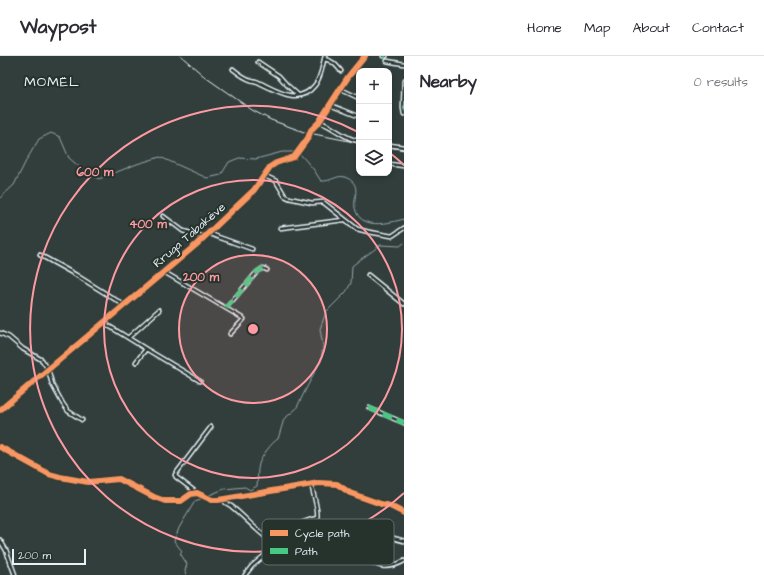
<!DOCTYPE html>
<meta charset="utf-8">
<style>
:root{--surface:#fff;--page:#f2f2f3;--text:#2b2b33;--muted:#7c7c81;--line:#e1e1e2}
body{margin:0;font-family:"Architects Daughter",sans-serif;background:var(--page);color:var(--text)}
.controls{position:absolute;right:12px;top:12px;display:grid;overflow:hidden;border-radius:8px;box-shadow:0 2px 6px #0003}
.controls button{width:36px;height:36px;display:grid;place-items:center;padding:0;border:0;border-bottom:1px solid var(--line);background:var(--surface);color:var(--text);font:20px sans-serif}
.scale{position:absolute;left:12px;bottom:10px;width:74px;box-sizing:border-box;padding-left:4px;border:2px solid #e8f1f8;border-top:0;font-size:11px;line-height:14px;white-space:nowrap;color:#e8f1f8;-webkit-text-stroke:3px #26332d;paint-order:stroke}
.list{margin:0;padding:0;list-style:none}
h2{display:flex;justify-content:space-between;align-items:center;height:52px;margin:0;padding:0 16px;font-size:17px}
h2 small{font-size:13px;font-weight:400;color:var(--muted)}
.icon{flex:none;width:22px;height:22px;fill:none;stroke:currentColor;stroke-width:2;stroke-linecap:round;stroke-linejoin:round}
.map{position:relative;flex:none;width:404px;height:519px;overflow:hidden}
header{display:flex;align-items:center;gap:24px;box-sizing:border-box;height:56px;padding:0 20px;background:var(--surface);border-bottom:1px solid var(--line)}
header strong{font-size:19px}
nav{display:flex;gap:22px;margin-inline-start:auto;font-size:14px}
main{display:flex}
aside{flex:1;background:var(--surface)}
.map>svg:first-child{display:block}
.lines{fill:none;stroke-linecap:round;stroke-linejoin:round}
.stream{stroke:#95a8b0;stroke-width:1}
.street-casing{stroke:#e8f1f8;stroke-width:5.5}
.secondary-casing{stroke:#e8f1f8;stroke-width:7}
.street{stroke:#26332d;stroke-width:2.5}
.secondary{stroke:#26332d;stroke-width:4}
.rail{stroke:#e8f1f8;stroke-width:1}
.quiet{stroke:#46c982;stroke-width:5;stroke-dasharray:10 5;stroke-linecap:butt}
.cycleway-casing{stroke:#26332d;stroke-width:8}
.cycleway{stroke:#f99763;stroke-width:6}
.ring{fill:none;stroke:#ff9aa2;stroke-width:2}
.labels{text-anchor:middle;stroke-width:4;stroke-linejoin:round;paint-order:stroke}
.street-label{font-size:12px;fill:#e8f1f8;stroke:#26332d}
.quarter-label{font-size:14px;letter-spacing:1px;fill:#e8f1f8;stroke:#26332d}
.key{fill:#26332d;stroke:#606c6a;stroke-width:1}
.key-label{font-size:11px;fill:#e8f1f8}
.centre{fill:#ff9aa2;stroke:#26332d;stroke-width:2}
.ring-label{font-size:12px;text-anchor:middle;font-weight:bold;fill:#ff9aa2;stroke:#26332d;stroke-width:4;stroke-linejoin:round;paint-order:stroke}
</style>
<header>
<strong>Waypost</strong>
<nav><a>Home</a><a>Map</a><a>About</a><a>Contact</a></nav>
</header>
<main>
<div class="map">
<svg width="404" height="519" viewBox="0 0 404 519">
<rect width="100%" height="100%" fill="#313e3b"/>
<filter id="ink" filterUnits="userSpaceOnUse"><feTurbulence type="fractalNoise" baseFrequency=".025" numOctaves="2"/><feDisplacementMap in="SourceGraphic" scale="8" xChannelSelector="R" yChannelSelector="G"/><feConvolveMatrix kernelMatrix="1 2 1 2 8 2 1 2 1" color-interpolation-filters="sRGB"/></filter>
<g filter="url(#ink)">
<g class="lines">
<path class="stream" d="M298 97 301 99 314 114 321 125C332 126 338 117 347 122 362 129 353 141 355 152 360 175 389 167 404 163
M0 142 14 129 27 103 39 83 51 77 60 81 69 102 88 118 99 123 137 108 160 101 207 122 221 119 229 106 239 102 256 103 282 96H295
M207 440 224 433 245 431 250 434 257 430C258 423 257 414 259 408 261 401 272 386 278 383L284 363 296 353 313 319 321 305 323 290 320 273 326 256 346 236 351 227 352 210C361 202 371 197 380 189L400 190 404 187
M186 519 185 515 187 508 180 497 182 495 174 485 179 472 195 445 203 442"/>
<defs>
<path id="street" d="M383 0H386
M324 3C332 4 336 9 341 15
M387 5 404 8
M258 6 279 20 287 29 297 38
M233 13C238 17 244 22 251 24 254 25 257 25 260 27 277 35 299 50 315 29 322 20 322 10 325 0
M404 25 403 52 404 58
M340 33 359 42
M330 49 358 60
M319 66C334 70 344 83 359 85
M389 89 404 91
M389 108 404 110
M263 119 276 125 285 140 289 142 312 147 323 146 357 173 369 176 392 180 404 172
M163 160 183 175 205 181
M280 172 344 164
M208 177 218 181 252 193
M40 199 76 219 124 249
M164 216 244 263 230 278
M368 219 404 248
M226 252 257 216 263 212 267 214
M104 267 146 293 136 306
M0 277 9 281 23 293 42 304 48 313 52 328 63 348 68 355 82 364
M129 281 159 254
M146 293 200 325
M369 352 404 367
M0 391 49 418 60 421 88 426 119 423 154 441 165 445H181L191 438 197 437 212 444H218L319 427 337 428 350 437 381 448 390 450 404 457
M197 437 176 421 175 419 211 371
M223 443 226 447 231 450C244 460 265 484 278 489 289 494 301 487 312 488 322 488 341 493 351 496 370 503 379 519 404 505
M346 469 404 485
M0 484 6 494 15 519
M275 487C285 474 301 466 317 462 319 456 313 436 311 428
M245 519 252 510 277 489"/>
<path id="secondary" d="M0 354 197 188 254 134 270 111 276 107 294 101 308 82 311 74 319 66 348 21 365 0"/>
</defs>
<use href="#street" class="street-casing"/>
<use href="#secondary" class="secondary-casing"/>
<use href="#street" class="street"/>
<use href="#secondary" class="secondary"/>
<path class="rail" d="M181 0 205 21 252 54 271 64 304 76 359 87
M389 91 404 94"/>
<path class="quiet" d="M383 0H386
M403 52H404
M226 252 257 216 263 212 267 214
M369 352 404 367"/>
<defs>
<path id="cycleway" d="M0 354 197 188 254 134 270 111 276 107 294 101 308 82 311 74 319 66 348 21 365 0
M0 391 49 418 60 421 88 426 119 423 154 441 165 445H181L191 438 197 437 212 444H218L319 427 337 428 350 437 381 448 390 450 404 457"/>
</defs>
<use href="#cycleway" class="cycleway-casing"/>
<use href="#cycleway" class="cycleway"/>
</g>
</g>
<circle cx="253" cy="273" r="74" fill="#ff9aa2" fill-opacity=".12"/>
<g class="ring">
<circle cx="253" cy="273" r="74"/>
<circle cx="253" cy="273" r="149"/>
<path d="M404 437A223 223 0 1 1 358 76M390 97A223 223 0 0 1 404 109"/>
</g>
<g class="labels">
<g class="street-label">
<text transform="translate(189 179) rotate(-41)" y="4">Rruga Tabakëve</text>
</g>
<g class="quarter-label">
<text x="52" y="30">MOMËL</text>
</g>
</g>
<rect x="262" y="463" width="132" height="46" rx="6" class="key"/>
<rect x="270" y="474" width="18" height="6" fill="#f99763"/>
<rect x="270" y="492" width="18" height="6" fill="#46c982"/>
<g class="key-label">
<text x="295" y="481">Cycle path</text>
<text x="295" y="499">Path</text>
</g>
<circle cx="253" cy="273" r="6" class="centre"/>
<g class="ring-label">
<text x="95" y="120">600 m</text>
<text x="148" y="172">400 m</text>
<text x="201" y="225">200 m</text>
</g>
</svg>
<div class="controls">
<button>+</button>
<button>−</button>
<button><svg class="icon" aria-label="layers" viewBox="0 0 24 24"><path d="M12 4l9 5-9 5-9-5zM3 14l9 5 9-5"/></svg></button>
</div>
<div class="scale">200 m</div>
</div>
<aside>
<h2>Nearby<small>0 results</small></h2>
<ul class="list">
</ul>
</aside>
</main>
